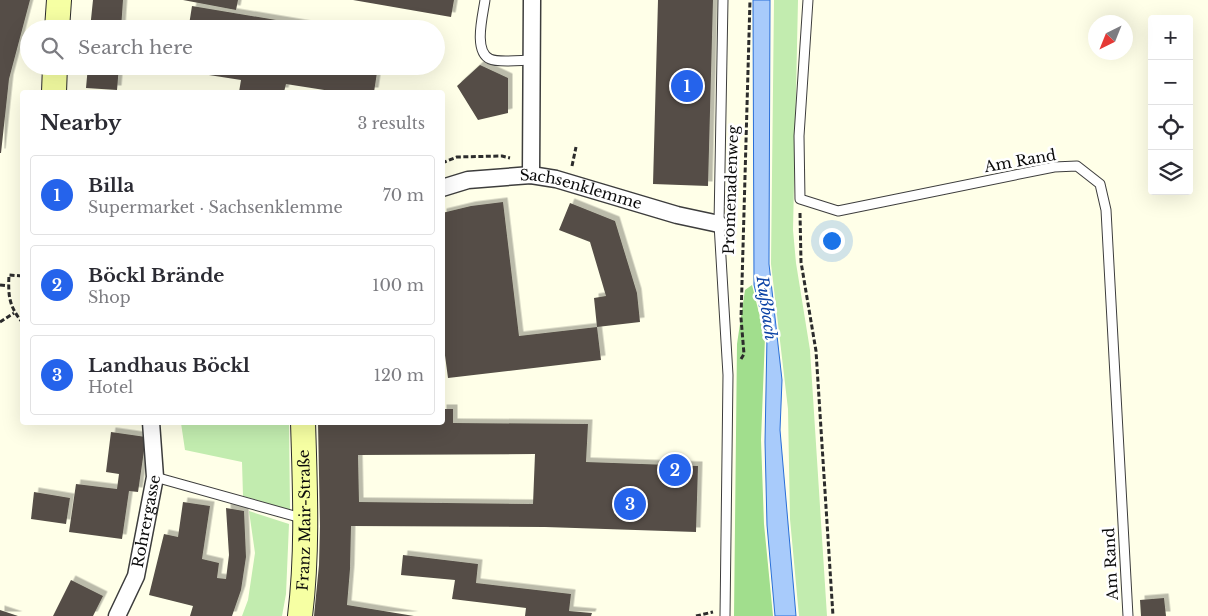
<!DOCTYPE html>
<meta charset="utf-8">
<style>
:root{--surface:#fff;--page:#f2f2f3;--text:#2b2b33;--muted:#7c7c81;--line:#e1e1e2;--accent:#2563eb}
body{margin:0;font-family:"Libre Baskerville",serif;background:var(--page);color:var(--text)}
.controls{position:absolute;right:15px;top:15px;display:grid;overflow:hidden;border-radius:5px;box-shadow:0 5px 20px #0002}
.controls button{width:45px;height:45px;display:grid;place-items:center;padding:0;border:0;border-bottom:1px solid var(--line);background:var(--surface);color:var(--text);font:25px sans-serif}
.compass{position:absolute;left:1088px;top:15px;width:45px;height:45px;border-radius:50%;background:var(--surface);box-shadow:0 5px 20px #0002;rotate:223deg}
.you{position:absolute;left:831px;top:240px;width:18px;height:18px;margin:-12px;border:4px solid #fff;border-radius:50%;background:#1a73e8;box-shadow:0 0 0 8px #1a73e833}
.badge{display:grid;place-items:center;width:32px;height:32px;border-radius:50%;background:var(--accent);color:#fff;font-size:16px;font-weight:700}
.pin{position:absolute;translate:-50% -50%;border:2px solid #fff;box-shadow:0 1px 5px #0006}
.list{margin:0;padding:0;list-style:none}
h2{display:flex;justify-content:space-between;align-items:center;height:65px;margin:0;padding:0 20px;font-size:21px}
h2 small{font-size:16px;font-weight:400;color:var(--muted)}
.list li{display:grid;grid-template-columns:32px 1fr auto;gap:15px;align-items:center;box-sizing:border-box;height:80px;margin:0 10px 10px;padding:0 10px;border:1px solid var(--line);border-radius:5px}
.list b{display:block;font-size:19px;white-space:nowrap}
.list p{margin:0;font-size:16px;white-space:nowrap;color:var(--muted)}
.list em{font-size:16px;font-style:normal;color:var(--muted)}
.icon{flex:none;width:28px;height:28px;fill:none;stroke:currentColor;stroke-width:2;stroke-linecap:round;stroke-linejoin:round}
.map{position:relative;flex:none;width:1208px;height:616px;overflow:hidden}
.search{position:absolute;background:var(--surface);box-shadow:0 5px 20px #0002;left:20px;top:20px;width:425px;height:55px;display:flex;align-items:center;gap:12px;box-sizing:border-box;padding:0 18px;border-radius:28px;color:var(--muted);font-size:19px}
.panel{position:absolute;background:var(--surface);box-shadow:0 5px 20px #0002;left:20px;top:90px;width:425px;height:335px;border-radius:5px}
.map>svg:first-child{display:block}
.green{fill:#c2ecaf}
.forest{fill:#a1de8d}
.water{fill:#a8cbfb;stroke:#296ed8}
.building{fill:#544e46;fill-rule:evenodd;filter:url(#shadow)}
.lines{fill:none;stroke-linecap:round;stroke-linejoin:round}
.service-casing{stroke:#3d3d3d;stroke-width:11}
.minor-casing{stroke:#3d3d3d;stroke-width:19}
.secondary-casing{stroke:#2c2c2c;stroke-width:26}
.path{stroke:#2c2c2c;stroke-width:3;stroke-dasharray:5 2.5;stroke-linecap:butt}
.service{stroke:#fff;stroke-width:9}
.minor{stroke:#fff;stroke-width:16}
.secondary{stroke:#f6ffa3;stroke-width:24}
.labels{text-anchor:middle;stroke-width:5;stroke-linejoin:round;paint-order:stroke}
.street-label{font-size:15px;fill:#0a0a0a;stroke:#fff}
.water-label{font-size:16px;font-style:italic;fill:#0b42a5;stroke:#fff}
</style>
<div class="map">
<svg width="1208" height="616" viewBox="0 0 1208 616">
<defs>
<filter id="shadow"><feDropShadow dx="4.5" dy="-4.5" stdDeviation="0" flood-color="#0004"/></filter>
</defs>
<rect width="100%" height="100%" fill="#ffffe8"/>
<path class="green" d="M774 0H798L793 230 796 263 810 350 827 616H799L790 519 788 409 771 264Z
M181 423H289L290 510 243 496 242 462 185 450Z
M249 511 289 524 286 594 282 616H242L248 600 255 553Z"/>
<path class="forest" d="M752 285 765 337 761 440 764 524 773 616H734L737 344 745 290Z"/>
<path class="water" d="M753 0H770L769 264 782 380 780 430 796 616H775L767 525 765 442 767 337 754 285Z"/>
<path class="building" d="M0 0H30L9 79 1 153H0Z
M93 0H123L121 29H90Z
M183 0H238L236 10Z
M353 0H454L451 17Z
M658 0H713L708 186 653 184Z
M192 6 324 28V29H211L189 25Z
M480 65 508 78V113L478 120 457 86Z
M88 66H119L117 90 86 88Z
M151 66H378L374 92H337L286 84 284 92H239L241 80Z
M503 202 519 336 597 327 601 360 448 378 442 333V213L471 206Z
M570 203 615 221 637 293 640 322 597 327 594 298 606 296 590 242 559 230Z
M442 409H453V423L588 424 586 462 698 466 696 532 545 527 351 526 350 569 347 605 414 616H314L319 565 320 526 318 422H442ZM535 454 533 504 359 502 358 455Z
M111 432 146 437 138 492 129 491 122 539 69 532 76 484 117 489 119 474 106 472Z
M34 492 70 498 66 524 31 519Z
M183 502 210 506 202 559 219 563 217 578 226 579 229 555 226 508 244 511 246 557 241 590 232 616H190L193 606 149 595 164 534 178 537Z
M403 555 478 564 476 583 571 594 569 611 592 613 591 616H525L526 608 452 599 455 580 401 575Z
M71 580 103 596 93 616H53Z
M1164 598 1166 616H1141L1140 600Z
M0 610 18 616H0Z"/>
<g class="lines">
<defs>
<path id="service" d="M485 0C483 15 473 51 490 59 498 63 522 60 532 60
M723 0 719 224 728 375 725 616
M808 0 799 136 800 199 838 211 1054 167 1077 166 1100 184 1106 210 1128 616
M155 477 305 519"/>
<g id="minor">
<path d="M531 175 532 0"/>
<path id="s1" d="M442 188 468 180 531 175 556 179 677 215 719 224"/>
<path id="s2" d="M117 616 136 576 155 477 151 422"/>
</g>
<g id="secondary">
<path d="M57 29 59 0"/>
<path d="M54 92 55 66"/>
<path id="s3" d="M300 616C308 552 305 487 303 422"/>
</g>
</defs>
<use href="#service" class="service-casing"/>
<use href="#minor" class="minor-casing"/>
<use href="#secondary" class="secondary-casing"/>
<path class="path" d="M442 163 457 157 502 156 510 158
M572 166 576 147
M800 213 801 262 816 351 833 616
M22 276 9 275C8 296 9 306 22 322
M0 285 9 286
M0 322 14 313
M741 359 744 354 741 318 750 0
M696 616 713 612"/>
<use href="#service" class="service"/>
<use href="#minor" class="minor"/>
<use href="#secondary" class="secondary"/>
</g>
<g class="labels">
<g class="street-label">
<text transform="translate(1020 161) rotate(-10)" y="5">Am Rand</text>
<text transform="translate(731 190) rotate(-88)" y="5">Promenadenweg</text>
<text dy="5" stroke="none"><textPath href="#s1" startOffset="142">Sachsenklemme</textPath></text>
<text dy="5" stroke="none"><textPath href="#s3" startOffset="96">Franz Mair-Straße</textPath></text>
<text dy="5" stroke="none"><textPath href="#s2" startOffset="100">Rohrergasse</textPath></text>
<text transform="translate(1111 564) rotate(-93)" y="5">Am Rand</text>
</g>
<g class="water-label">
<text transform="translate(767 308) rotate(82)" y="6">Rußbach</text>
</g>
</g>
</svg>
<div class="controls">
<button>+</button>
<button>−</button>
<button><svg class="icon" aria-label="locate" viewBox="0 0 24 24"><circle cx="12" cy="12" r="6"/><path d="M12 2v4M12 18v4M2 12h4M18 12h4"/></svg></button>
<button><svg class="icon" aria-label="layers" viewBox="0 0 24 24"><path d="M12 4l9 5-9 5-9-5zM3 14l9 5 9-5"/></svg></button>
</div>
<svg class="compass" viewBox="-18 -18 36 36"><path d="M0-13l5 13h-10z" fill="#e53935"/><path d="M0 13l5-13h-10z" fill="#7c7c81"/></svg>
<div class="you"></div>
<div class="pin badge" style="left:687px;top:86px">1</div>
<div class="pin badge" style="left:675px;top:470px">2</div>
<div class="pin badge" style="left:630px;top:504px">3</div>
<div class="search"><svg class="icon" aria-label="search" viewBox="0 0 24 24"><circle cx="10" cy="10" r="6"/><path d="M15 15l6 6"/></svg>Search here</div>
<section class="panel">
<h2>Nearby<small>3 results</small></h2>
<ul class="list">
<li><span class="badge">1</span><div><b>Billa</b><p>Supermarket · Sachsenklemme</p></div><em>70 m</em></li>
<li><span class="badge">2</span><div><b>Böckl Brände</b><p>Shop</p></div><em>100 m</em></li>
<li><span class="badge">3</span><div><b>Landhaus Böckl</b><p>Hotel</p></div><em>120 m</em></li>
</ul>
</section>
</div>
